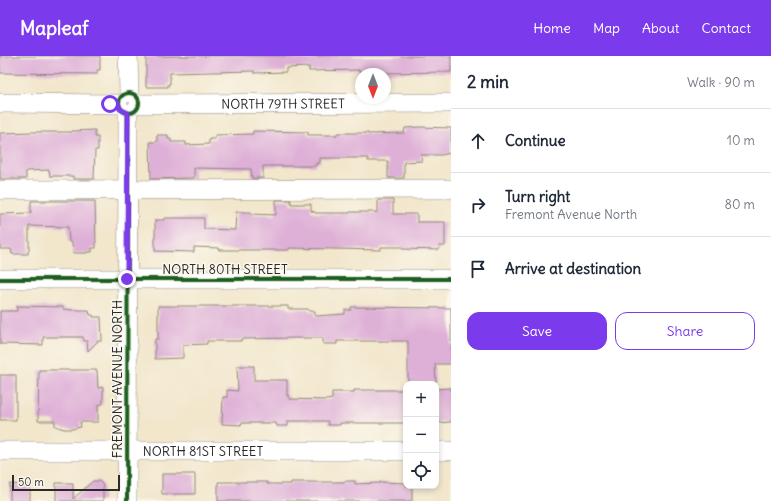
<!DOCTYPE html>
<meta charset="utf-8">
<style>
:root{--surface:#fff;--page:#f2f2f3;--text:#1f2937;--muted:#747a83;--line:#e0e1e3;--accent:#7c3aed}
body{margin:0;font-family:Delius,sans-serif;background:var(--page);color:var(--text)}
.controls{position:absolute;right:12px;bottom:12px;display:grid;overflow:hidden;border-radius:8px;box-shadow:0 2px 6px #0003}
.controls button{width:36px;height:36px;display:grid;place-items:center;padding:0;border:0;border-bottom:1px solid var(--line);background:var(--surface);color:var(--text);font:20px sans-serif}
.compass{position:absolute;left:355px;top:12px;width:36px;height:36px;border-radius:50%;background:var(--surface);box-shadow:0 2px 6px #0003;rotate:180deg}
.scale{position:absolute;left:12px;bottom:10px;width:108px;box-sizing:border-box;padding-left:4px;border:2px solid #2b2b2b;border-top:0;font-size:11px;line-height:14px;white-space:nowrap;color:#2b2b2b;-webkit-text-stroke:3px #fbf7ec;paint-order:stroke}
.stop{position:absolute;width:12px;height:12px;margin:-9px;border:3px solid #7c3aed;border-radius:50%;background:#fff}
.stop.end{background:#7c3aed;border-color:#fff;box-shadow:0 1px 4px #0008}
.list{margin:0;padding:0;list-style:none}
h2{display:flex;justify-content:space-between;align-items:center;height:52px;margin:0;padding:0 16px;font-size:17px}
h2 small{font-size:13px;font-weight:400;color:var(--muted)}
.list li{display:grid;grid-template-columns:26px 1fr auto;gap:12px;align-items:center;box-sizing:border-box;height:64px;padding:0 16px;border-top:1px solid var(--line)}
.list b{display:block;font-size:15px;white-space:nowrap}
.list p{margin:0;font-size:13px;white-space:nowrap;color:var(--muted)}
.list em{font-size:13px;font-style:normal;color:var(--muted)}
.actions{display:flex;gap:8px;padding:12px 16px}
.actions a{flex:1;padding:9px 0;border:1px solid var(--accent);border-radius:12px;text-align:center;font-size:14px;color:var(--accent)}
.actions .main{background:var(--accent);color:#fff}
.icon{flex:none;width:22px;height:22px;fill:none;stroke:currentColor;stroke-width:2;stroke-linecap:round;stroke-linejoin:round}
.map{position:relative;flex:none;width:451px;height:445px;overflow:hidden}
header{display:flex;align-items:center;gap:24px;box-sizing:border-box;height:56px;padding:0 20px;background:var(--accent);color:#fff}
header strong{font-size:19px}
nav{display:flex;gap:22px;margin-inline-start:auto;font-size:14px}
main{display:flex}
aside{flex:1;background:var(--surface)}
.map>svg:first-child{display:block}
.building{fill:#deafd7}
.lines{fill:none;stroke-linecap:round;stroke-linejoin:round}
.minor-casing{stroke:#8e887b;stroke-width:20}
.minor{stroke:#fff;stroke-width:19}
.cycleway-casing{stroke:#fbf7ec;stroke-width:6}
.cycleway{stroke:#1b5e20;stroke-width:4}
.route{stroke:#7c3aed;stroke-width:5}
.labels{text-anchor:middle;stroke-width:3;stroke-linejoin:round;paint-order:stroke}
.street-label{font-size:13px;fill:#2b2b2b;stroke:#fbf7ec}
</style>
<header>
<strong>Mapleaf</strong>
<nav><a>Home</a><a>Map</a><a>About</a><a>Contact</a></nav>
</header>
<main>
<div class="map">
<svg width="451" height="445" viewBox="0 0 451 445">
<rect width="100%" height="100%" fill="#fbf7ec"/>
<filter id="ink" filterUnits="userSpaceOnUse"><feTurbulence type="fractalNoise" baseFrequency=".025" numOctaves="2"/><feDisplacementMap in="SourceGraphic" scale="8" xChannelSelector="R" yChannelSelector="G"/><feConvolveMatrix kernelMatrix="1 2 1 2 8 2 1 2 1" color-interpolation-filters="sRGB"/></filter>
<filter id="wash" filterUnits="userSpaceOnUse"><feTurbulence type="fractalNoise" baseFrequency=".012" numOctaves="4" result="noise"/><feDisplacementMap in="SourceGraphic" scale="16" xChannelSelector="R" yChannelSelector="G"/><feGaussianBlur stdDeviation="0.9" result="paint"/><feColorMatrix in="noise" values="0 0 0 0 0 0 0 0 0 0 0 0 0 0 0 0 0 1.4 0 .05"/><feComposite in="paint" operator="in"/></filter>
<g filter="url(#wash)">
<rect width="100%" height="100%" fill="#f2e6cb"/>
<g id="blocks">
<path class="building" d="M0 0H100V14H97V18L0 17Z
M146 0H451V16L380 17V15L359 16V14L309 15V11L286 12V16L254 17V15L170 17V28H168V31H146Z
M420 71 451 72V97L441 99H421L422 105 404 106V122H388V105H368V102H320V107H316V110H263V122H252L251 113 194 112V122L151 123 150 86H157V79H168V83H171V86H186V89L209 88V83H215V79L253 78V75L308 76V79H337V77H368V78L404 77 405 72Z
M95 74V81H98V94H95L94 123H73V120H50L49 114 26 115V123H0V77L33 76H72V75Z
M276 144H291V148H311V155L315 156V157H350V156H378V144H393V158H417V166H445V190H440L439 194 403 193V191H381V194L289 192V194H219V192L194 191V196L155 195V164H164V162H204V173L235 174 236 156H251V158L276 159Z
M31 145H95L96 192H92V196H87V197H73L72 186H69L68 171 29 170V195H28V198H12L11 193H0V158L31 157Z
M17 250 63 251V253L72 254H89L90 259H93V261H101L102 285H98L88 295 87 285H84L83 281H43V289L0 288V255H17Z
M158 250H288V253H308L310 255H315V260L345 258V254H351V251L451 252V308H435L436 327H408V285H337V288H323V282H292L241 283V285H207V288L183 289V302L155 303V283H158Z
M237 310H254V324H287V340H289V343L327 344 332 343V336H354V334H406V367H340V369H328V365H288V370H277L276 367H241V369L222 368 223 341H227V334L238 335Z
M39 314H97L98 332 103 331V348L98 349V366H80L81 371 72 373H64L55 370V365H38Z
M0 319H16V364H0Z
M451 332V366L436 367V333Z
M162 418H195V438H162Z
M93 425H99L103 429V445H56V427H73V443Z
M344 425H355V428L380 427V426L406 427V430H412V445H218V426H267V428H291V426H344Z
M10 428 30 429V445H10Z"/>
</g>
</g>
<g filter="url(#ink)">
<use href="#blocks" fill-opacity="0" stroke="#8e887b" stroke-width="1"/>
<g class="lines">
<defs>
<g id="minor">
<path d="M128 0 129 37"/>
<path d="M0 47 118 48"/>
<path id="s1" d="M139 48 451 47"/>
<path d="M0 134 451 133"/>
<path d="M0 223H451"/>
<path id="s2" d="M0 395H406"/>
<path d="M436 395H451"/>
<path d="M127 445 128 57"/>
</g>
</defs>
<use href="#minor" class="minor-casing"/>
<use href="#minor" class="minor"/>
<defs>
<path id="cycleway" d="M119 47a10 10 0 1 1 20 0a10 10 0 1 1-20 0Z
M0 223H451
M127 445 128 57"/>
</defs>
<use href="#cycleway" class="cycleway-casing"/>
<use href="#cycleway" class="cycleway"/>
</g>
</g>
<g class="lines" filter="url(#ink)">
<path class="route" d="M110 48H118L120 53 128 57 127 223"/>
</g>
<g class="labels">
<g class="street-label">
<text dy="5" stroke="none"><textPath href="#s1" startOffset="144">NORTH 79TH STREET</textPath></text>
<text x="225" y="218">NORTH 80TH STREET</text>
<text transform="translate(117 323) rotate(-90)" y="5">FREMONT AVENUE NORTH</text>
<text dy="5" stroke="none"><textPath href="#s2" startOffset="203">NORTH 81ST STREET</textPath></text>
</g>
</g>
</svg>
<div class="controls">
<button>+</button>
<button>−</button>
<button><svg class="icon" aria-label="locate" viewBox="0 0 24 24"><circle cx="12" cy="12" r="6"/><path d="M12 2v4M12 18v4M2 12h4M18 12h4"/></svg></button>
</div>
<svg class="compass" viewBox="-18 -18 36 36"><path d="M0-13l5 13h-10z" fill="#e53935"/><path d="M0 13l5-13h-10z" fill="#747a83"/></svg>
<div class="scale">50 m</div>
<div class="stop" style="left:110px;top:48px"></div>
<div class="stop end" style="left:127px;top:223px"></div>
</div>
<aside>
<h2>2 min<small>Walk · 90 m</small></h2>
<ul class="list">
<li><svg class="icon" aria-label="ahead" viewBox="0 0 24 24"><path d="M12 20V5M6 11l6-6 6 6"/></svg><div><b>Continue</b></div><em>10 m</em></li>
<li><svg class="icon" aria-label="right" viewBox="0 0 24 24"><path d="M7 20v-9h11M14 6l5 5-5 5"/></svg><div><b>Turn right</b><p>Fremont Avenue North</p></div><em>80 m</em></li>
<li><svg class="icon" aria-label="arrive" viewBox="0 0 24 24"><path d="M6 21V4h12l-3 4 3 4H6"/></svg><div><b>Arrive at destination</b></div></li>
</ul>
<div class="actions"><a class="main">Save</a><a>Share</a></div>
</aside>
</main>
